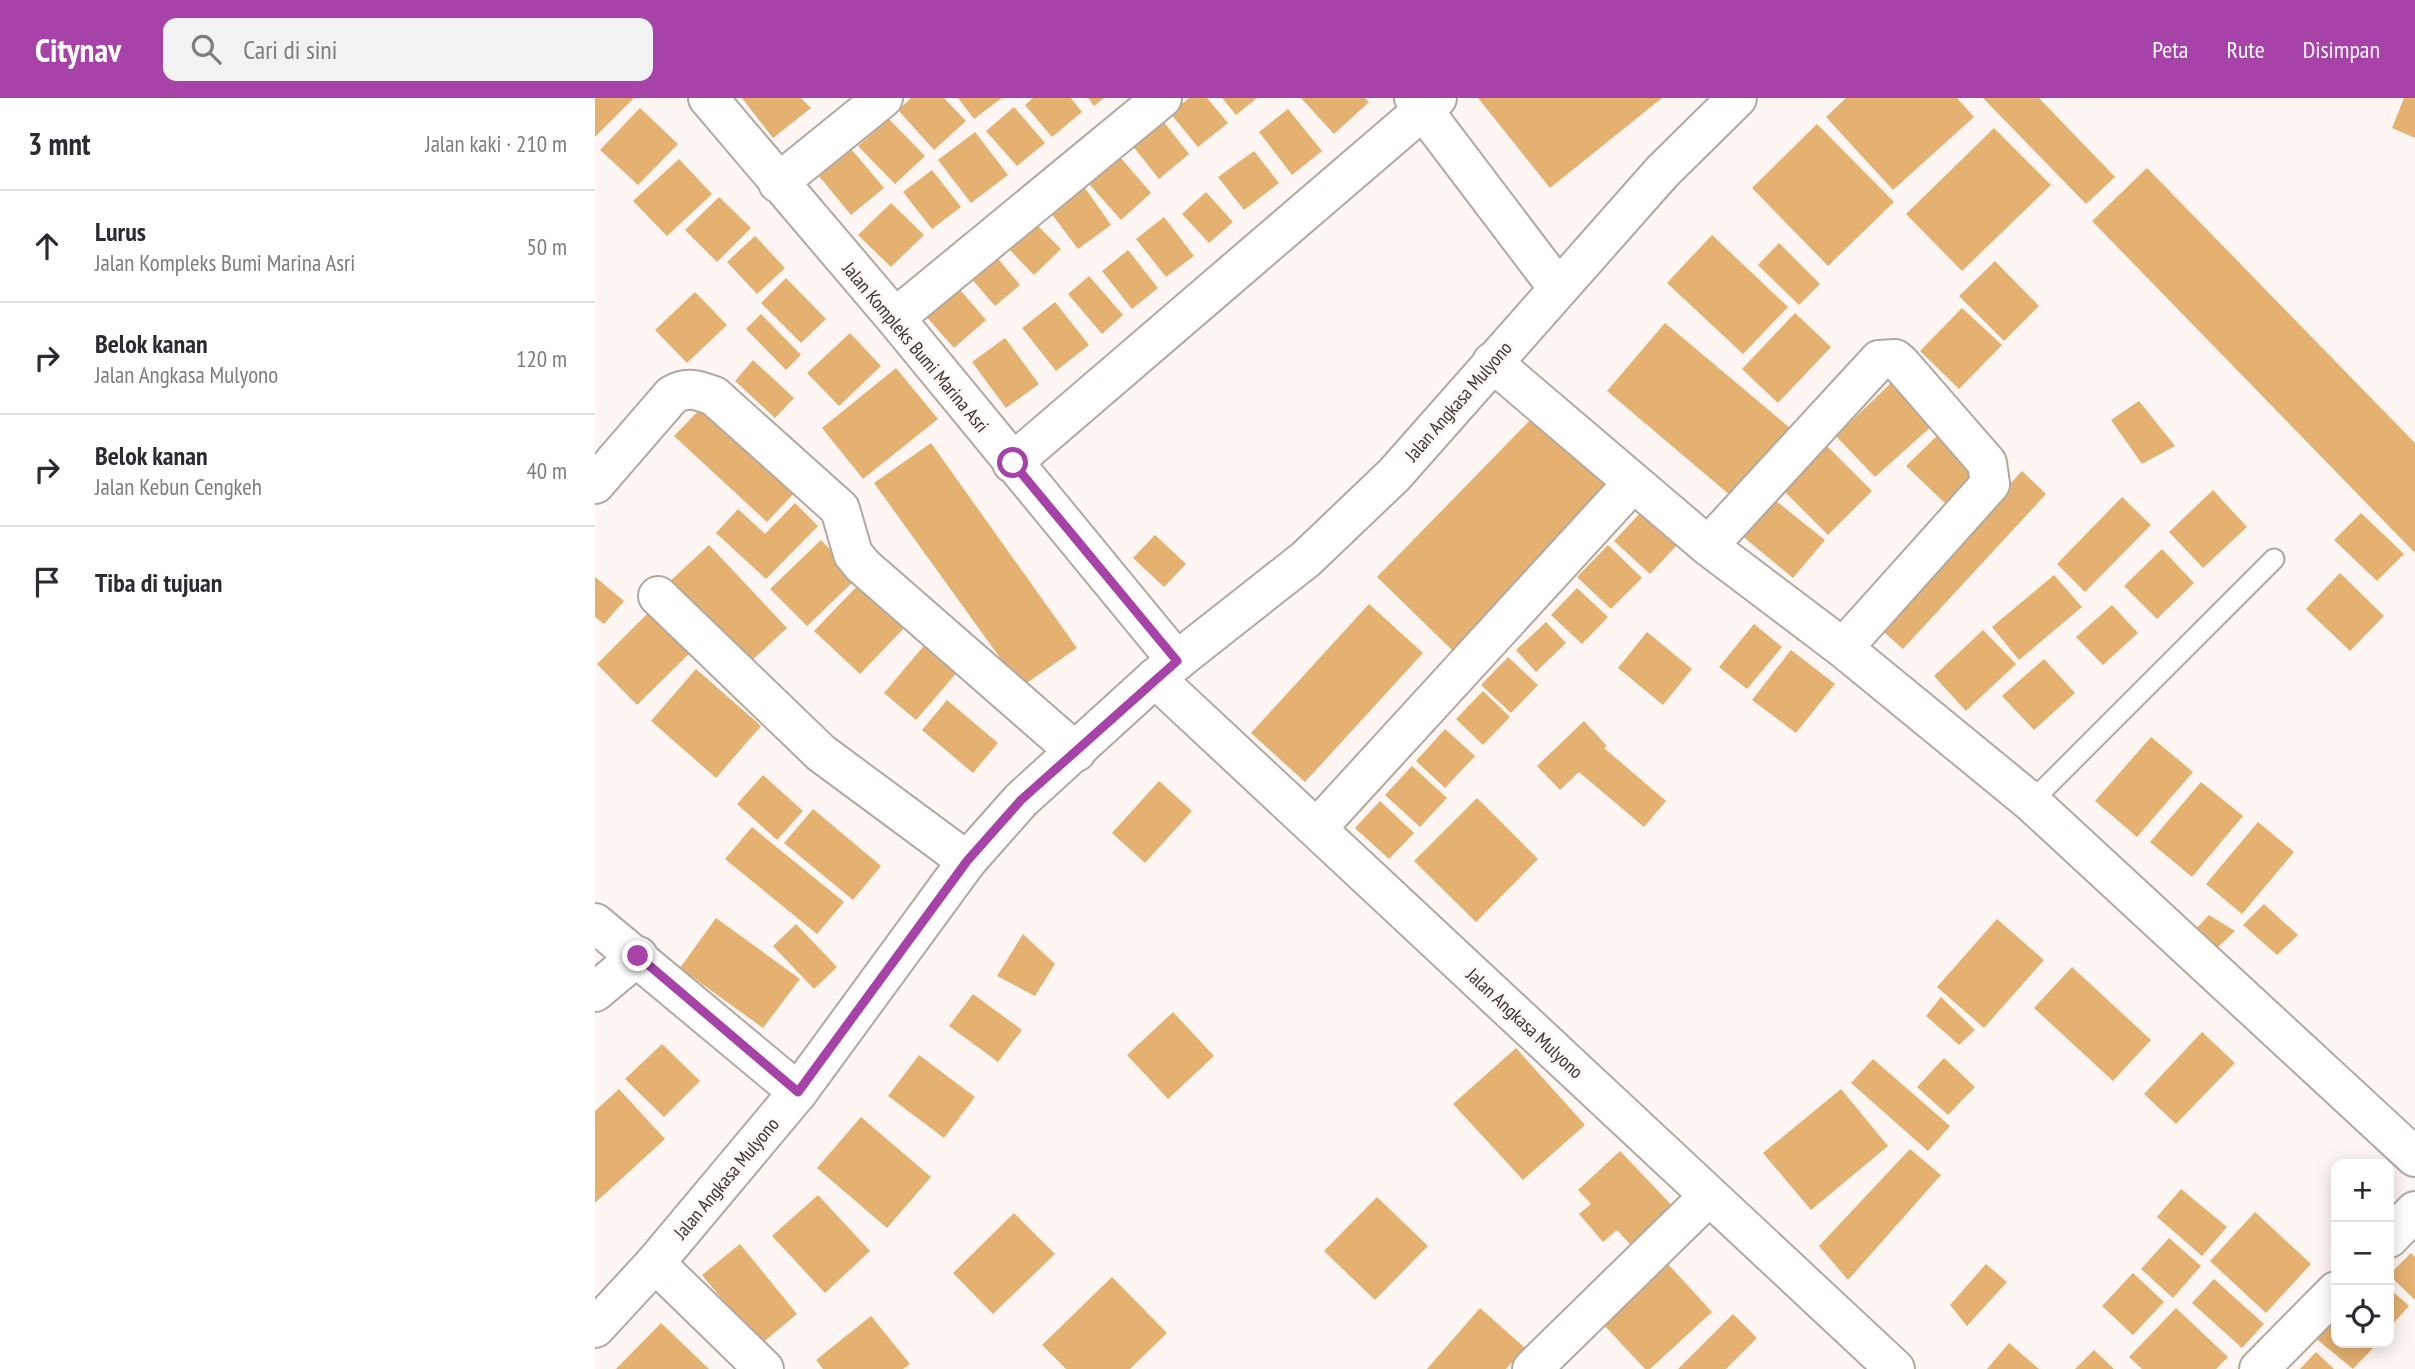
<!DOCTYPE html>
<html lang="id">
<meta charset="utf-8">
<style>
:root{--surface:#fff;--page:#f2f2f3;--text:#2b2b33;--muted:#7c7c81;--line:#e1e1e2;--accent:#a642a8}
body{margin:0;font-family:"PT Sans Narrow",sans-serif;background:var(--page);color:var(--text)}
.controls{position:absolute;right:21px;bottom:21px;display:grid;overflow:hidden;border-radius:14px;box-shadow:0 4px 18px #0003}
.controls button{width:63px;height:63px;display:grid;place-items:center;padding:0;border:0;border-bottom:2px solid var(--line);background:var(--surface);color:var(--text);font:35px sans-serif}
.stop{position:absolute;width:21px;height:21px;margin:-16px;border:5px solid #a642a8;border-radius:50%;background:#fff}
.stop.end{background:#a642a8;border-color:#fff;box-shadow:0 2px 7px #0008}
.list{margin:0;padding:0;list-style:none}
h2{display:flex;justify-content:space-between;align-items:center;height:91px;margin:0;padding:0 28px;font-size:30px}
h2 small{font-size:23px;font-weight:400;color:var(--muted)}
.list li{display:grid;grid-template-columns:46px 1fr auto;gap:21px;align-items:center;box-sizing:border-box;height:112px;padding:0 28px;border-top:2px solid var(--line)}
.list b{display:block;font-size:26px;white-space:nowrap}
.list p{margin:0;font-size:23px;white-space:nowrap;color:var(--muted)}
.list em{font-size:23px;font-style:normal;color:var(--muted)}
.icon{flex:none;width:38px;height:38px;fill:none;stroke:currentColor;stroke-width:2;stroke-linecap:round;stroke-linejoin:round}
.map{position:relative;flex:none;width:1820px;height:1271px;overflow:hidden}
header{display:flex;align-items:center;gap:42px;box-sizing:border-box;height:98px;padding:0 35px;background:var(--accent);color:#fff}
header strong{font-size:33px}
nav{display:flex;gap:38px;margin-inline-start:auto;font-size:24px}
.search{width:490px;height:63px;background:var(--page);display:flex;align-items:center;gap:18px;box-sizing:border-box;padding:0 24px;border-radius:14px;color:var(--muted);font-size:26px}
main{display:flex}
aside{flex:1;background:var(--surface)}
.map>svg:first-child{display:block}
.building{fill:#e5b170}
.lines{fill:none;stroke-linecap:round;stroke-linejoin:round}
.lane-casing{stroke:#b3a8a1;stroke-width:23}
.street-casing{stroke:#b3a8a1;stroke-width:42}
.secondary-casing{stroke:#b3a8a1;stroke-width:42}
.lane{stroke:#fff;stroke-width:19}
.street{stroke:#fff;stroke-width:38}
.secondary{stroke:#fff;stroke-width:38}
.route{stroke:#a642a8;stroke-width:9}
.labels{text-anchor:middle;stroke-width:5;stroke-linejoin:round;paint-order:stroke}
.street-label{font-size:19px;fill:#3a3532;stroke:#fdf6f2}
</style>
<header>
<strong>Citynav</strong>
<div class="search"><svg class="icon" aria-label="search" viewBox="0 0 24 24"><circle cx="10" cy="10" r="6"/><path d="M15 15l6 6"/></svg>Cari di sini</div>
<nav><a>Peta</a><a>Rute</a><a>Disimpan</a></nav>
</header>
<main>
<aside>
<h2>3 mnt<small>Jalan kaki · 210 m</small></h2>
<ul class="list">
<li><svg class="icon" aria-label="ahead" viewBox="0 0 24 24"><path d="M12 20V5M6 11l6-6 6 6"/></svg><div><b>Lurus</b><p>Jalan Kompleks Bumi Marina Asri</p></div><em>50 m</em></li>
<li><svg class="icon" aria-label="right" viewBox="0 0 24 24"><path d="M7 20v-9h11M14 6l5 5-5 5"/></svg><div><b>Belok kanan</b><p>Jalan Angkasa Mulyono</p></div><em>120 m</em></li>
<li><svg class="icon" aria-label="right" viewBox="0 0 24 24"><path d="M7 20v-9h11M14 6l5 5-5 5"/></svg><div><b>Belok kanan</b><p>Jalan Kebun Cengkeh</p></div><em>40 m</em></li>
<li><svg class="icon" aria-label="arrive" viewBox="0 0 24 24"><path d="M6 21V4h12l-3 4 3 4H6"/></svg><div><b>Tiba di tujuan</b></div></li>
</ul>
</aside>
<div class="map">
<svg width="1820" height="1271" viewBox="0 0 1820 1271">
<rect width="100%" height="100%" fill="#fdf6f2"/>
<path class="building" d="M0 0H39L0 39Z
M147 0H206L216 10 178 40Z
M316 0H349L371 23 339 52 303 12Z
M363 0H407L379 21Z
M438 0H476L487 14 457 39 430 7Z
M493 0H509L499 8Z
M594 0H612L633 25 603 49 575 15Z
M627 0H662L641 17Z
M706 0H770L774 4 739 36Z
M883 0H1067L955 90Z
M1251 0H1362L1379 19 1298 92 1231 19Z
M1388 0H1444L1520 79 1491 106Z
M1809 0H1820V40L1797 30Z
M419 9 450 45 422 68 391 33Z
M45 10 83 46 43 87 5 52Z
M693 11 727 53 697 77 664 34Z
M294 21 330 58 300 86 263 48Z
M568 23 594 56 564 81 537 47Z
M1222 26 1299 104 1233 168 1157 90Z
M1399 30 1456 87 1367 173 1311 116Z
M380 34 413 77 376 105 343 62Z
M257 52 289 90 256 117 224 78Z
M659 53 684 85 649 112 623 79Z
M525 59 556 95 526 122 494 86Z
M84 61 117 96 72 138 38 103Z
M1552 70 1820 345V455L1497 123Z
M337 72 366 109 337 131 308 94Z
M490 90 516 127 483 151 456 115Z
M611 94 638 124 614 145 587 116Z
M124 99 156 130 122 164 90 132Z
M296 105 329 137 296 169 263 137Z
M569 119 599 158 571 179 541 141Z
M437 122 466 151 439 177 410 147Z
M1117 137 1193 209 1148 256 1072 185Z
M160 138 190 170 162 196 132 164Z
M1184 145 1225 186 1204 207 1163 167Z
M394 150 425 187 400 208 369 172Z
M533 152 563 190 537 211 507 173Z
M1400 163 1444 208 1409 243 1364 198Z
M494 178 528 217 507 236 473 196Z
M191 180 231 221 206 245 166 205Z
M361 187 391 222 359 250 328 215Z
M100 194 132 227 92 265 60 232Z
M460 204 494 247 461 273 427 230Z
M1367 210 1407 247 1364 291 1325 253Z
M1200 215 1236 249 1183 305 1147 271Z
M166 216 206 257 191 272 151 231Z
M1070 225 1195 330 1136 398 1012 293Z
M255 235 286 268 244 308 212 275Z
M410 240 444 286 411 310 377 264Z
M158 262 199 300 180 320 140 283Z
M301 270 343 321 268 381 227 330Z
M1298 283 1339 326 1280 379 1241 338Z
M1544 303 1580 348 1547 366 1516 322Z
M108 308 200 394 172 424 79 338Z
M945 312 1023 387 859 554 782 479Z
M1342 338 1384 378 1354 409 1311 368Z
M336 345 482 550 426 589 279 385Z
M1230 346 1277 393 1233 437 1186 390Z
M1427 373 1451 396 1308 551 1283 529Z
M1618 392 1652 429 1608 470 1574 434Z
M1171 395 1230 442 1198 480 1140 432Z
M1527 399 1556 427 1490 494 1462 466Z
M200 405 223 428 171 481 121 435 143 411 170 436Z
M1048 412 1084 445 1055 476 1019 443Z
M1766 415 1809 456 1782 483 1739 442Z
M560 437 591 466 569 489 538 460Z
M226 442 262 480 212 528 175 491Z
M114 447 192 530 151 568 73 485Z
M1013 447 1047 480 1016 511 982 479Z
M1567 451 1599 485 1562 521 1529 488Z
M1745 475 1789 518 1755 553 1711 511Z
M1459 477 1487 509 1424 562 1397 529Z
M0 479 29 503 9 526 0 519Z
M268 482 314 525 265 576 219 533Z
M982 490 1013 519 987 546 956 517Z
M774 506 828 555 710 684 656 635Z
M1517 507 1543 535 1508 567 1481 539Z
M60 508 101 549 42 607 2 566Z
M951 524 971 545 941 574 921 552Z
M1159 526 1187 549 1152 591 1124 569Z
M1388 532 1421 566 1371 613 1339 578Z
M1052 534 1097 571 1068 607 1023 570Z
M338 537 371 564 321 622 289 595Z
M1196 552 1240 586 1201 635 1157 602Z
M913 559 943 587 916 615 886 587Z
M1449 561 1480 595 1439 632 1407 598Z
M101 571 166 628 121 680 56 623Z
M888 593 915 619 888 647 861 621Z
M352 602 403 645 378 675 327 632Z
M989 623 1012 648 1009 650 1071 703 1049 729 984 674 965 692 942 668Z
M850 631 880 658 850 690 821 663Z
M1556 639 1598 674 1542 739 1500 703Z
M817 668 852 700 825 729 790 697Z
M168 677 208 713 182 742 142 706Z
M564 683 597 713 550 765 517 735Z
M1606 684 1648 718 1597 779 1555 744Z
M882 700 943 761 881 824 819 763Z
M785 703 819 735 794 761 760 730Z
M218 711 286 768 258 802 189 745Z
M1663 724 1699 754 1647 816 1611 786Z
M157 729 249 804 222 836 130 761Z
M1669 806 1703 837 1682 857 1648 827Z
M1614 817 1640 833 1623 849 1600 832Z
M121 820 205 881 168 930 85 870Z
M1402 821 1449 862 1389 930 1342 889Z
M201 826 242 869 219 891 178 848Z
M428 836 460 866 440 898 402 878Z
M1477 869 1556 942 1518 983 1439 910Z
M378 896 427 932 403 964 354 928Z
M1346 899 1380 932 1364 947 1331 918Z
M578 914 619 958 573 1001 532 957Z
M1607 934 1640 965 1581 1026 1549 996Z
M67 946 105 983 69 1019 30 981Z
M921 950 990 1027 928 1082 858 1006Z
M324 957 380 999 349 1040 293 998Z
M1349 960 1380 989 1353 1017 1322 989Z
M1278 961 1355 1028 1333 1053 1256 985Z
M24 991 70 1041 0 1105V1013Z
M1246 991 1293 1048 1216 1112 1168 1055Z
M266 1019 336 1079 292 1130 222 1070Z
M1315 1051 1346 1077 1253 1182 1224 1148Z
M1025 1053 1084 1115 1042 1154 1022 1132 1008 1144 984 1116 996 1106 983 1092Z
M1586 1091 1632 1129 1607 1158 1562 1119Z
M223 1097 275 1153 230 1195 177 1138Z
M782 1099 833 1148 780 1202 729 1153Z
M1660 1114 1716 1166 1671 1215 1615 1163Z
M419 1115 460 1156 398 1216 358 1175Z
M1574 1140 1606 1168 1578 1200 1546 1171Z
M145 1146 202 1216 165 1247 107 1177Z
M1816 1155 1820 1159V1202L1794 1177Z
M1073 1166 1117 1214 1055 1271H1050L1008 1226Z
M1391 1166 1412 1184 1372 1228 1355 1207Z
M1538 1175 1569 1204 1538 1237 1507 1208Z
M517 1179 572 1235 535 1271H471L447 1247Z
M1619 1181 1669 1226 1647 1250 1597 1205Z
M1794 1190 1814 1208 1794 1230Z
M885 1210 930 1250 911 1271H832Z
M1581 1210 1633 1259 1621 1271H1547L1534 1259Z
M1741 1215V1245H1776L1780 1248 1758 1271 1719 1239Z
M1138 1216 1162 1240 1131 1271H1083Z
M276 1218 315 1266 308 1271H228L221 1262Z
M66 1225 114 1271H21Z
M1414 1245 1444 1271H1392Z
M1499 1252 1519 1271H1480Z
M1721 1254 1739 1271H1705Z"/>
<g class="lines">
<defs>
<path id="lane" d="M1436 704 1679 461"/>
<path id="street" d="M113 0 300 220 582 563
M819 0 963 190
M183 85 288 0
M300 220 567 0
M897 264 1113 448 1248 550 1436 704 1820 1059
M417 365 842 0
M0 386 77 297C92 288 103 292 119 298L245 411 258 456 268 468 481 654
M1113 448 1284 262 1300 261 1305 265 1392 365 1395 386 1248 550
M63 498 226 655 372 763
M560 580 1300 1271
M722 730 1037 386
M0 825 203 994
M0 894 43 858
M1794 1140 1820 1113
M60 1165 169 1271
M937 1271 1114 1098
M1664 1271 1741 1193"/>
<path id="secondary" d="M0 1230 60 1165 203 994 372 763 426 702 560 580 711 461 799 377 1067 74 1142 0"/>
</defs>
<use href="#lane" class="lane-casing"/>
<use href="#street" class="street-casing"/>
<use href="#secondary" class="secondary-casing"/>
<use href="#lane" class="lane"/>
<use href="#street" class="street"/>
<use href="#secondary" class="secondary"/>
</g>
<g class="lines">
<path class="route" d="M43 858 203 994 372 763 426 702 582 563 418 365"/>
</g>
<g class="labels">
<g class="street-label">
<text transform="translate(321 249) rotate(50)" y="7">Jalan Kompleks Bumi Marina Asri</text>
<text transform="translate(863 303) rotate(-49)" y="7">Jalan Angkasa Mulyono</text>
<text transform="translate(930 925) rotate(43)" y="7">Jalan Angkasa Mulyono</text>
<text transform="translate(131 1080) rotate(-50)" y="7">Jalan Angkasa Mulyono</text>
</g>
</g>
</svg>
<div class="controls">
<button>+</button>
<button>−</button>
<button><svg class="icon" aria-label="locate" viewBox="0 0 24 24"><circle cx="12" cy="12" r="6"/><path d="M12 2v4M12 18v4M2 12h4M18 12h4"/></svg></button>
</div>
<div class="stop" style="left:418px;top:365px"></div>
<div class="stop end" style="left:43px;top:858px"></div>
</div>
</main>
